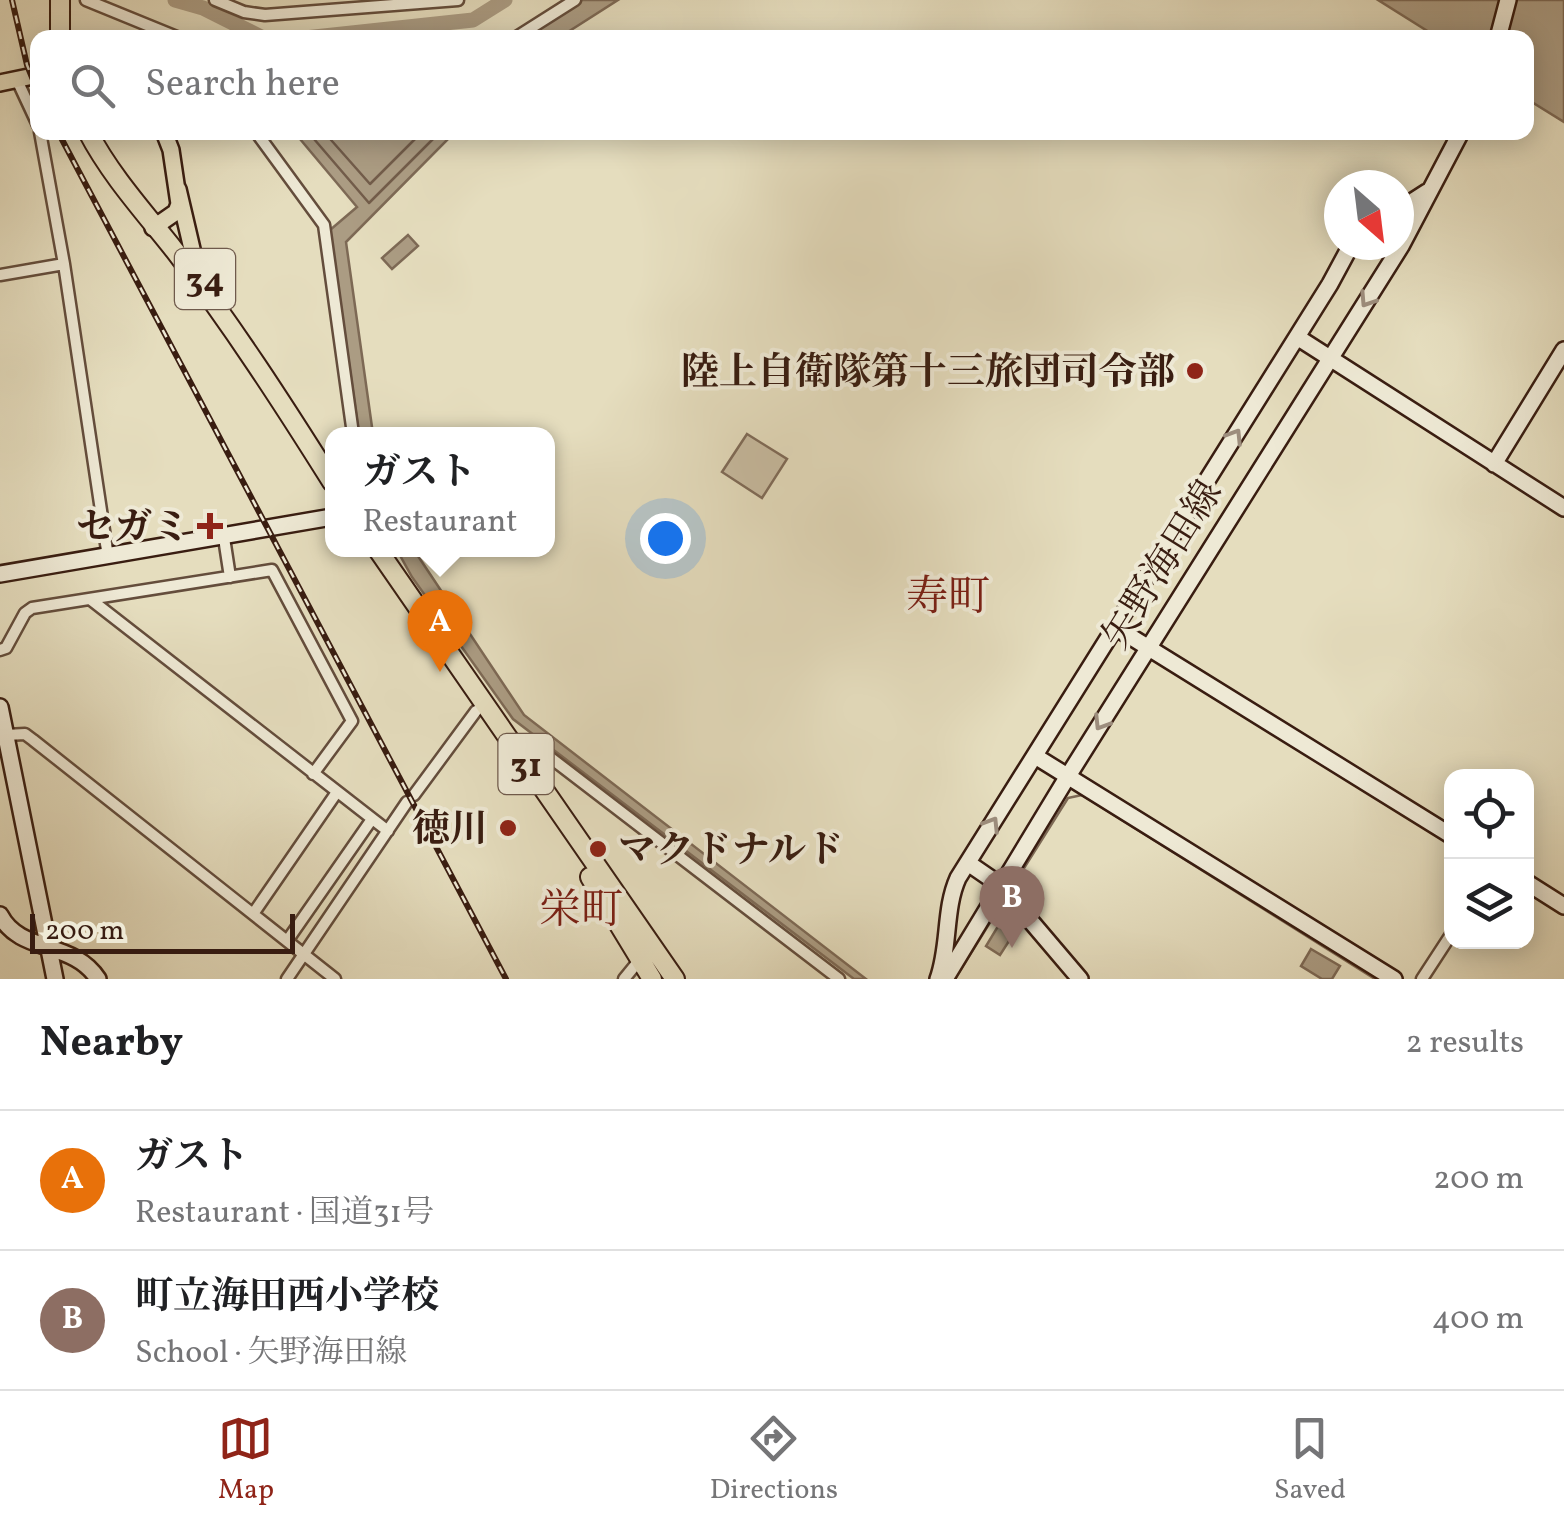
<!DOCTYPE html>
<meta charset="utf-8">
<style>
:root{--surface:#fff;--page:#f6f6f6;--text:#202124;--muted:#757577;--line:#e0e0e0;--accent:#8f2418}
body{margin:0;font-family:Vollkorn,"Noto Serif JP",serif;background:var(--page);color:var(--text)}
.controls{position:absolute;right:30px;bottom:30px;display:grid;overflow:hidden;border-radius:20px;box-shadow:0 5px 25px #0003}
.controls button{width:90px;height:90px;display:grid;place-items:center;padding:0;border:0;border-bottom:2px solid var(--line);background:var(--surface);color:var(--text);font:50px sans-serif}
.compass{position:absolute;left:1324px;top:170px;width:90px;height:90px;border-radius:50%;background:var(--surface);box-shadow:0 5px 25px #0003;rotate:152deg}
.scale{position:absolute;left:30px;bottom:25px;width:265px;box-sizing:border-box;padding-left:10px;border:5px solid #391d11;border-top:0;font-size:28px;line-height:35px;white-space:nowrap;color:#391d11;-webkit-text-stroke:8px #eee9d5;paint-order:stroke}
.you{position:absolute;left:665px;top:538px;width:35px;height:35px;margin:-25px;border:8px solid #fff;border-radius:50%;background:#1a73e8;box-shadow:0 0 0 15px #1a73e833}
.badge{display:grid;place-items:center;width:65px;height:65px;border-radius:50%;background:var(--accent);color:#fff;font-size:32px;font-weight:700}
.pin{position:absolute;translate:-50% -82px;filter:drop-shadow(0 2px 5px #0008)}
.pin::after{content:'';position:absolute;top:52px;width:35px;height:30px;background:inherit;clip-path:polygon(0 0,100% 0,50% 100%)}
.popup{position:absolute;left:325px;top:427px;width:230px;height:130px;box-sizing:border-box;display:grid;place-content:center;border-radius:20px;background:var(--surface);filter:drop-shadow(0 2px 8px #0005);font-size:32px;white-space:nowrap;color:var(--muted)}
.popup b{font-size:38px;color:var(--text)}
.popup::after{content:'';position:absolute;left:50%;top:100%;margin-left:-20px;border:20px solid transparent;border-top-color:var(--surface)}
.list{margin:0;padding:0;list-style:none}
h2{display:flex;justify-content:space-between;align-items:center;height:130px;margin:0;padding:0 40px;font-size:42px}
h2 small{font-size:32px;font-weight:400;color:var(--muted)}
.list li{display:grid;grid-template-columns:65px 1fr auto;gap:30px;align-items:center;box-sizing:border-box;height:140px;padding:0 40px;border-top:2px solid var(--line)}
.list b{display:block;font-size:38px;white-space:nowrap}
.list p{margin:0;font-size:32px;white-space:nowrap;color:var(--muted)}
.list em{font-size:32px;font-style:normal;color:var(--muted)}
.icon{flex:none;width:55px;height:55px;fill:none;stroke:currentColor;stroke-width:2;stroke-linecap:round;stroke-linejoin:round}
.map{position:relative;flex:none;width:1564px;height:979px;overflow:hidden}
.search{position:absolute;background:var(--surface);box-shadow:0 5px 25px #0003;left:30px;right:30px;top:30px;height:110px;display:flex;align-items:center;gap:25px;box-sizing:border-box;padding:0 35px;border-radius:20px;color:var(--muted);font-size:38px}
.sheet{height:410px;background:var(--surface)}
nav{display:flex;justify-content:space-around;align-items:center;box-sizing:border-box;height:140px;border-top:2px solid var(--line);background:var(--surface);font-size:28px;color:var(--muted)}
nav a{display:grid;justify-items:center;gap:5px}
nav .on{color:var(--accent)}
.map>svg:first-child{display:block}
.green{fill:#c8bca1;stroke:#806c59;stroke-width:2.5}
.water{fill:#ab9c83;stroke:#7d6955;stroke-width:2.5}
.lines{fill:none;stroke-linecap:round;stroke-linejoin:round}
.shore{stroke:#725c4a;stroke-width:2.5}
.stream{stroke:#7d6955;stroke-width:2.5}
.river{stroke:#ab9c83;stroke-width:15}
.street-casing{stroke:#644d3c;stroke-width:15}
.secondary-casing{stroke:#391d11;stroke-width:20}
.primary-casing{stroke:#391d11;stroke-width:20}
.highway-casing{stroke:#391d11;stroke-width:22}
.street{stroke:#eee9d5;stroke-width:10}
.secondary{stroke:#eee9d5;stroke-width:15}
.primary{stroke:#e5ddbe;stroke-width:15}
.highway{stroke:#e5ddbe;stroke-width:18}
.rail-casing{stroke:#391d11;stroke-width:6}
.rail{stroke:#eee9d5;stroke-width:2.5;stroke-dasharray:8;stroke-linecap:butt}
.oneway{stroke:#9d8d7d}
.poi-dot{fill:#8f2418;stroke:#eee9d5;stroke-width:4}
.labels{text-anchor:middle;stroke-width:8;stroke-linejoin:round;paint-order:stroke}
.shield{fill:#eee9d5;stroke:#6f5a4c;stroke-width:2.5}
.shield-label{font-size:35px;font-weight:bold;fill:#391d11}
.poi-label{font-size:38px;font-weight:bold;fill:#391d11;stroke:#eee9d5;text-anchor:end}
.street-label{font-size:38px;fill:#391d11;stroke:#eee9d5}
.quarter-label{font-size:42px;fill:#7a1f14;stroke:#eee9d5}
</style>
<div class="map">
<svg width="1564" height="979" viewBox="0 0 1564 979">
<rect width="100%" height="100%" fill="#e5ddbe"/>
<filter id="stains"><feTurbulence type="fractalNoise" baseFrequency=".002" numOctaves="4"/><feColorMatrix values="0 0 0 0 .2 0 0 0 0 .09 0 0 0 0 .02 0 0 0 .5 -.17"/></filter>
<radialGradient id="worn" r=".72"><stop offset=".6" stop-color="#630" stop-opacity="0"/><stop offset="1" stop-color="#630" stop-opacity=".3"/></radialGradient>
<path class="green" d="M747 434 787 459 762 498 722 472Z"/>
<path class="water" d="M582 0H618L560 37 525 38Z
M1378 0H1564V122L1527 99 1526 38 1437 37Z
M295 133H454L346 242 373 434H359L330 230 357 207Z
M408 235 418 246 392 269 382 258Z
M397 550H414L524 715 866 979H854L513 719 412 577Z
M1003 918 1018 927 1000 955 986 946Z
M1311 949 1340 966 1332 979H1322L1301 966Z"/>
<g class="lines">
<path class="shore" d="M308 132 369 203 440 132
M324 132 370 184 422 132"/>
<path class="stream" d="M1011 889 1068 798 1082 795 1375 979
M955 979 994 916"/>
<path class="river" d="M175 0 203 8 263 38
M305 38 473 20 505 0"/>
<defs>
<path id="street" d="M86 0 179 38
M215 0 244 12 265 15 458 0
M515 38 575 0
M17 80 38 125
M40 132 64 264 108 557
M256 132 324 225 353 434
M0 275 64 264
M224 538 230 577
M90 599 388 831
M0 650 6 648 25 613 32 608 272 570 352 721 313 774
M6 735 25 734 33 740 335 979
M507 756 528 746 543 752 839 979
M414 795 476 711
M253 914 337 792
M287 941 372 819
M287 979 407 802
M624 979 642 957
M1422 979 1452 933"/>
<path id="secondary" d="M1498 38 1508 0
M1399 210 1427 192
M1297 337 1564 508
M1494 464 1564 350
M0 574 332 517
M1115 627 1452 836
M0 707 55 979
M1035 756 1394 979
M968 863 1000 885 1080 979
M1526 882 1564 906
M0 915C20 954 73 940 98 979
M938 979C950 946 944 909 958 878L1330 284 1351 245
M945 979 1068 776 1401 246 1461 132"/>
<path id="primary" d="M0 83 38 75
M178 189 196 266 205 280
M153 228 176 212 179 204 171 150 164 132"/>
<path id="highway" d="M60 38V0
M88 132C111 176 145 213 175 251 232 325 283 404 332 482
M378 550 675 979
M590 877 652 979"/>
</defs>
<use href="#street" class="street-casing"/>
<use href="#secondary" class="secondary-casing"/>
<use href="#primary" class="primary-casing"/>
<use href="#highway" class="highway-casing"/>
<use href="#street" class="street"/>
<use href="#secondary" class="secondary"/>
<use href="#primary" class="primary"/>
<use href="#highway" class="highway"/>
<defs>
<path id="rail" d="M12 0 27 65 38 92
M58 132 506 979"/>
</defs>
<use href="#rail" class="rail-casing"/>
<use href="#rail" class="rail"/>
</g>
<defs><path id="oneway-chevron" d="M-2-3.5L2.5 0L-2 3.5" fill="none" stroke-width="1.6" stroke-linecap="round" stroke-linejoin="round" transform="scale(2.5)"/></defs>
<g class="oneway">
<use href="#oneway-chevron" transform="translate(1367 300) rotate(123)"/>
<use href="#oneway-chevron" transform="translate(1235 436) rotate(-58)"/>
<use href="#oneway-chevron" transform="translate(1101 723) rotate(122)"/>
<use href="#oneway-chevron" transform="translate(992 824) rotate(-58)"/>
</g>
<g class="poi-dot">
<circle cx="1195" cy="371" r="10"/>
<path d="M205 511h10v10h10v10h-10v10h-10v-10h-10v-10h10z"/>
<circle cx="508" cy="828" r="10"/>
<circle cx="598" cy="849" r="10"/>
</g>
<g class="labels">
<g class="shield">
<rect x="175" y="249" width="60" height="60" rx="8"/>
<rect x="498.5" y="734" width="55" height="60" rx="8"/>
</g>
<g class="shield-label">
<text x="205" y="291">34</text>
<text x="526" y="776">31</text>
</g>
<g class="poi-label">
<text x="1175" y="384">陸上自衛隊第十三旅団司令部</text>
<text x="190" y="539">セガミ</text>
<text x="488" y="841">徳川</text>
<text x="618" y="862" text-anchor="start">マクドナルド</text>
</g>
<g class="street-label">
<text transform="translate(1161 564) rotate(-58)" y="13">矢野海田線</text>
</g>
<g class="quarter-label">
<text x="948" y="610">寿町</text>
<text x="581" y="923">栄町</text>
</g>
</g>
<rect width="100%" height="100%" filter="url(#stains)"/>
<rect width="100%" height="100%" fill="url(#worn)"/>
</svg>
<div class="controls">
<button><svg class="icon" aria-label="locate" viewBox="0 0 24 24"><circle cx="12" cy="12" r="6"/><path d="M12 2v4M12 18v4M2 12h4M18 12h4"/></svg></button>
<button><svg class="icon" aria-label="layers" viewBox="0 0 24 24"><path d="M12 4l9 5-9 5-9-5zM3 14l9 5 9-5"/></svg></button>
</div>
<svg class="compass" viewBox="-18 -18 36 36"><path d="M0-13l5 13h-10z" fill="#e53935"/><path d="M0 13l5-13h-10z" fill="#757577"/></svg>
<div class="scale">200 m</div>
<div class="you"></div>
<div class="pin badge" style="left:440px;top:672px;background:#e8710a">A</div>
<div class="popup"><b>ガスト</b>Restaurant</div>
<div class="pin badge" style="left:1012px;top:948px;background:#8d6e63">B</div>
<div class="search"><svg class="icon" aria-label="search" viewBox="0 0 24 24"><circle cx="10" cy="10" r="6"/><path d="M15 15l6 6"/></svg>Search here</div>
</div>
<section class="sheet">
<h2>Nearby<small>2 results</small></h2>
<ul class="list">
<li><span class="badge" style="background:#e8710a">A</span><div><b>ガスト</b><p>Restaurant · 国道31号</p></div><em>200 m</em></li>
<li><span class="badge" style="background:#8d6e63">B</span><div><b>町立海田西小学校</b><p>School · 矢野海田線</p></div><em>400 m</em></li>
</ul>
</section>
<nav>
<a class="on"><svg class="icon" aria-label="map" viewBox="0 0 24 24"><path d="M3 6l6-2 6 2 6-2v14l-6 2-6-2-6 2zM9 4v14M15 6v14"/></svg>Map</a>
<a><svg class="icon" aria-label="directions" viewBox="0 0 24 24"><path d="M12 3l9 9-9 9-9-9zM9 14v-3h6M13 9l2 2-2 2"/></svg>Directions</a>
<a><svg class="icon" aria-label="saved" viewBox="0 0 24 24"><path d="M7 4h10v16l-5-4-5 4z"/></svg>Saved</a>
</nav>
